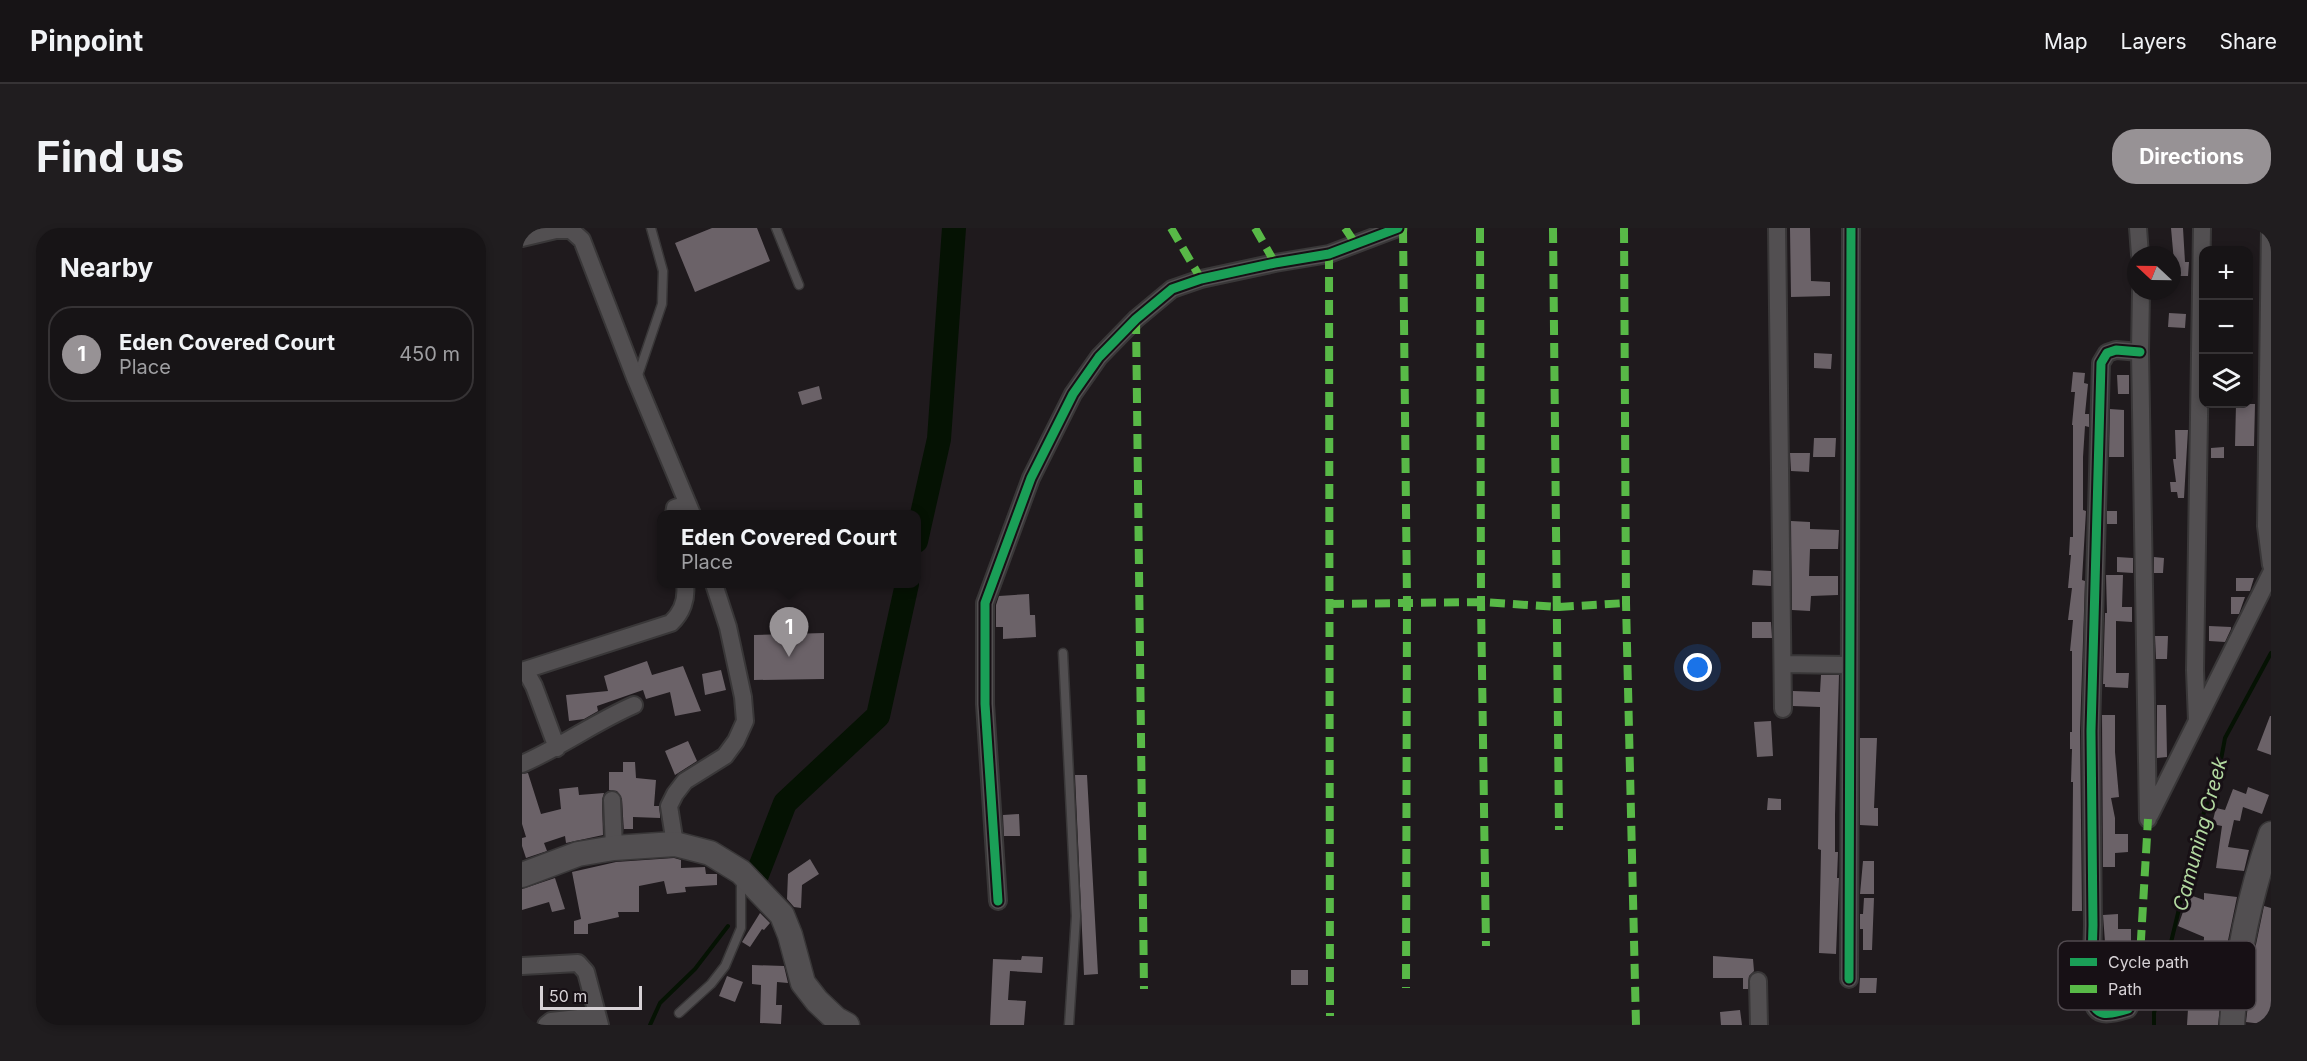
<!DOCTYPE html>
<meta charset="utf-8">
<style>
:root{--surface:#171416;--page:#201d1f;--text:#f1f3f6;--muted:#9e9ea1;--line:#363335;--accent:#979295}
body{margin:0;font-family:Inter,sans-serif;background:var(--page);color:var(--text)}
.controls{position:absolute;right:18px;top:18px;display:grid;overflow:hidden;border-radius:12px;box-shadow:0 3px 9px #0003}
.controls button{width:54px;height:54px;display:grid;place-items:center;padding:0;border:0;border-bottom:2px solid var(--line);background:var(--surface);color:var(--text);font:30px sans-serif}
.compass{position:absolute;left:1605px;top:18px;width:54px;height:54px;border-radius:50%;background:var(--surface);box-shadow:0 3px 9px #0003;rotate:292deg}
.scale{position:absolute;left:18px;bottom:15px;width:102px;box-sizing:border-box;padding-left:6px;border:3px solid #d7d2d6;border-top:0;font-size:16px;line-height:21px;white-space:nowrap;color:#d7d2d6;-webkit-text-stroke:4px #171015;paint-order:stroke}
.you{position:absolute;left:1176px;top:440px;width:21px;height:21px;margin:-15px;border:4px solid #fff;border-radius:50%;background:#1a73e8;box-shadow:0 0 0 9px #1a73e833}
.badge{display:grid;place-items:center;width:39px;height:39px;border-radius:50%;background:var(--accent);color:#fff;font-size:20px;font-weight:700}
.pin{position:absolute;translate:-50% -50px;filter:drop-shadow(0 2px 3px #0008)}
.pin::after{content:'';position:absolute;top:32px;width:21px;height:18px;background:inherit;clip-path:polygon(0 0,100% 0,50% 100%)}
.popup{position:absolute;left:135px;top:282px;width:264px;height:78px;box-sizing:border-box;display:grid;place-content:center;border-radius:12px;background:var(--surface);filter:drop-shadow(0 2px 4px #0005);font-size:20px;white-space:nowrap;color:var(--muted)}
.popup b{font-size:22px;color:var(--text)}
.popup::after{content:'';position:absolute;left:50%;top:100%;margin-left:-12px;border:12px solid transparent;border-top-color:var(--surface)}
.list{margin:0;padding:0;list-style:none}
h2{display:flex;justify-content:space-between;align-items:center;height:78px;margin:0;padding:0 24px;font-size:26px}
h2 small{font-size:20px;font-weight:400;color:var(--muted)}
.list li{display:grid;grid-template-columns:39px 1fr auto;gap:18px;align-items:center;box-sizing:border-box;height:96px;margin:0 12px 12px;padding:0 12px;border:2px solid var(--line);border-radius:24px}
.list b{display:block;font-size:22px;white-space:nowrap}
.list p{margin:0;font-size:20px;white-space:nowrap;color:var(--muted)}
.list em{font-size:20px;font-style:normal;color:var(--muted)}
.icon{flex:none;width:33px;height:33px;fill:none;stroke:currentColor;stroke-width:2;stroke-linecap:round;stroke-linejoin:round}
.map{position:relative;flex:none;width:1749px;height:797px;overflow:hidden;border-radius:24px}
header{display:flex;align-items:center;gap:36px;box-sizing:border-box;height:84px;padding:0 30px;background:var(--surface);border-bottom:2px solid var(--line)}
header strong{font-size:28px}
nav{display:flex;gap:33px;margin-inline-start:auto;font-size:21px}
.intro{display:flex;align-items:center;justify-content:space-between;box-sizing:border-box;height:144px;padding:0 36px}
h1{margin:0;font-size:42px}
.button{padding:15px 27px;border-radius:24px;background:var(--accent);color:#fff;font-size:21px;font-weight:700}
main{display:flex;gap:36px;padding:0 36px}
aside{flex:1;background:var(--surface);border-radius:24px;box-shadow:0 3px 9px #0003}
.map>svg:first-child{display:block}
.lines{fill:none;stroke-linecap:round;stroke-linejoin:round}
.stream{stroke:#051203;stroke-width:4}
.river{stroke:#051203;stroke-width:24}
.building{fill:#6b6268}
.lane-casing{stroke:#393738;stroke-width:11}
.street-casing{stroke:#393738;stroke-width:20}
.secondary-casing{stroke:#393738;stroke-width:27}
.lane{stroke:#524f51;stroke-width:8}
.street{stroke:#524f51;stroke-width:16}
.secondary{stroke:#524f51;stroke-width:24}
.quiet{stroke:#58b947;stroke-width:8;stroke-dasharray:15 8;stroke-linecap:butt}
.cycleway-casing{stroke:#171015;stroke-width:13}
.cycleway{stroke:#1a9f57;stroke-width:9}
.labels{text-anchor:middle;stroke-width:6;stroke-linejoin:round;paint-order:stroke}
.water-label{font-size:20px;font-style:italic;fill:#b2d9a0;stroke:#171015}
.key{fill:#171015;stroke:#514a4f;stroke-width:1.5}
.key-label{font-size:16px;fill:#d7d2d6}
</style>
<header>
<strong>Pinpoint</strong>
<nav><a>Map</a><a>Layers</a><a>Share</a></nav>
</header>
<div class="intro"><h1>Find us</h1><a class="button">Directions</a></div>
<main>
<aside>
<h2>Nearby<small></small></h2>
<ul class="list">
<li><span class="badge">1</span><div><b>Eden Covered Court</b><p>Place</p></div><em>450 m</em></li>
</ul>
</aside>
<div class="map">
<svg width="1749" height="797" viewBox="0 0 1749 797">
<rect width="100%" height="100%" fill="#1f1a1d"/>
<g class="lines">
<path class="stream" d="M128 797 138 775 173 741 206 698
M1632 797V785L1676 602 1698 537 1703 510 1749 425"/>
<path class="river" d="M394 313 417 211 432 0
M235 647 263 575 356 488 385 356"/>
</g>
<path class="building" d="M190 0H235L248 33 173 64 153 15Z
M1268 0H1288L1289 53 1308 54V68L1269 69Z
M1649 0H1661L1663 34H1667L1666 48H1650V34H1652Z
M1647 85 1664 86 1663 100 1646 99Z
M1292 125 1310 126 1309 141 1292 140Z
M1551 144 1563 145 1562 155 1566 156 1563 186H1567V199L1563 198 1561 229V282L1564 283 1560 352 1563 353 1558 503 1560 683H1550L1551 554H1549L1550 521H1548V504H1550V423H1548L1551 392H1546L1550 360H1546L1549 327H1547L1548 309H1551V197H1550L1553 164H1549Z
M1595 147H1607V166H1596Z
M297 158 300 171 280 177 276 164Z
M1714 176H1733L1732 218H1713Z
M1588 181 1602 182V229H1587Z
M1653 202H1666L1662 270H1656L1655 264H1649L1648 254H1654L1651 231H1654Z
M1292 210H1314L1313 229H1291Z
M1702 219V230H1689V220Z
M1268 225H1288L1287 244 1269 243Z
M1585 283H1595V296H1585Z
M1269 293 1288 294V301L1317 302 1316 321H1288L1287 348H1316V367L1289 368 1288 383 1270 382Z
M1595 329 1611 330V345L1595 344Z
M1632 329 1642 330 1641 345H1632Z
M1231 342 1249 343V358L1230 357Z
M1584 347H1601L1600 379H1610V394L1594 393V445H1607L1606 460 1583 459V456H1581L1583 385H1585Z
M1714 350H1732L1728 363H1714Z
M507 366 508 387H513L514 409 481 411V399H474V377L477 368Z
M1709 369H1723L1717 386H1709Z
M1230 394H1249L1250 410H1230Z
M1687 398 1709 399V401L1703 414 1687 413Z
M302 405V451L232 452V407Z
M1633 408H1646L1645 431H1634Z
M125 433 130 447 161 438 179 483 153 488 148 464 124 471 121 462 75 478 76 483 62 491 47 493 44 467 86 463 82 448Z
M199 442 204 462 183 467 180 446Z
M1299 447H1317L1313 587V624H1316L1315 650H1317L1314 726 1297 725 1299 622 1296 621 1298 479 1271 478V463L1298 464Z
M1635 477H1644L1645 529 1635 530Z
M1580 487H1593V524L1597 569 1589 570 1593 590V606H1606V624L1593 625V639H1581Z
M1748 488H1749V527L1735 522Z
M1249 493 1251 528 1235 529 1232 494Z
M1338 510H1355L1352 580H1356V598L1338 597Z
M166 513 175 533 153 547 143 523Z
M101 534H113L114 550 134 552 132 578H137L138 587V590L111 589V601H102V605L100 571 95 563 87 562V544H101Z
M6 545 19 586 39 581 37 561 56 559 57 567 82 565 80 572 81 607 44 615 43 608 22 615 25 623 4 630 0 618V610L4 609 0 596V546Z
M553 547H565L576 746 562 747Z
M1726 559 1747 567 1740 586 1721 579 1718 593 1712 592 1706 619 1727 622 1722 643 1694 640 1700 598 1690 596 1694 580 1703 582 1711 561 1724 566Z
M1246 570 1259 571V582H1245Z
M497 586 498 608H482L481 587Z
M152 630 159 632V640L183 639 184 646H195V657L163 659 164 664 145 666 142 653 117 658V684H96L97 689 66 696V706H52V693L59 691 50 644 94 634Z
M288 631 297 646 280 657 279 680 272 679 265 671 266 646Z
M1341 633H1352V666H1338Z
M33 650 43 681 30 684 27 674 0 682V661Z
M1682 665 1715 669 1704 722 1696 797H1665L1666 781H1673L1677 745H1680L1682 709 1656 698 1662 681 1660 680 1665 666 1682 672Z
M1342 670H1352L1350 722H1341V701H1338V686H1341Z
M1742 678 1749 680V797L1724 794 1732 726Z
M238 685 248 695 242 702 240 701 228 719 220 714Z
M1596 686V701H1609V720H1606L1610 753 1595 754 1596 771 1585 772 1584 762H1580L1581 729 1584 728 1581 687Z
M500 728 521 729 520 745 488 743 486 772 504 773 502 797H468L471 731 499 732Z
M1191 728 1231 731 1232 743 1227 748 1226 761H1221V750H1191Z
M230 737 262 738 266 755 255 754 254 777H260L259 796 238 795 239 757 230 756Z
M769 742H786V757H769Z
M205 748 221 754 213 774 197 768Z
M1338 750H1355L1354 765H1337Z
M1218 782 1220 797H1199L1198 784Z"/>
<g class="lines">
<defs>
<path id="lane" d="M254 0 277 57
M115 150 140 76 141 43 129 0
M541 425 554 688 547 797
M157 785 189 756 203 738 219 700V652"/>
<path id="street" d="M1255 0 1261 481
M1616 0 1618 27
M1748 0 1744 298 1749 337
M0 10 34 2H49L60 12 114 152 170 286
M1619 63 1618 124 1626 591
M152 286 153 280 166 276
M1261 436 1326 437
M3 442 12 458 35 520
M0 443 149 395C160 385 165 371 163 356
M1675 493 1673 442 1680 0
M0 536C39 519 73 494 112 477
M90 572 92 620
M1628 587 1749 345
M153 616 147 578 153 566 163 553 203 528 214 513 223 493 221 469 206 399 192 356
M476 673 463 476V375L509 250 551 166 577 129 614 91 650 61 679 51 753 35 807 26 876 0
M0 738 56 735 64 744 78 797
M1327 751 1329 0
M1236 753 1237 797
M1616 763 1606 781C1587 787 1572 791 1569 767L1571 697 1569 503 1579 135 1585 125 1594 122 1618 124
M24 797 29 793 75 788"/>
<path id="secondary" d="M0 647 56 626 92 620 153 616 188 625 219 644 260 687 268 707 281 755 295 773 314 791 325 797
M1710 797C1714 730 1727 669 1749 606"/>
</defs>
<use href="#lane" class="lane-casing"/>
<use href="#street" class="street-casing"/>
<use href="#secondary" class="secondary-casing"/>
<use href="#lane" class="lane"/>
<use href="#street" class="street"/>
<use href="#secondary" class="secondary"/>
<path class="quiet" d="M649 0 679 51
M733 0 753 35
M823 0 833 15
M881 0 885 374 884 760
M958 0 959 374 964 718
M1031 0 1037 602
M1102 0 1104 375 1114 797
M807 26 808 788
M614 91 622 761
M807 376 959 374 1037 379 1104 375
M1616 763 1626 591"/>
<defs>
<path id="cycleway" d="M476 673 463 476V375L509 250 551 166 577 129 614 91 650 61 679 51 753 35 807 26 876 0
M1327 751 1329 0
M1616 763 1606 781C1587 787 1572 791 1569 767L1571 697 1569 503 1579 135 1585 125 1594 122 1618 124"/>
</defs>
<use href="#cycleway" class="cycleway-casing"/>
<use href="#cycleway" class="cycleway"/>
</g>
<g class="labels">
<g class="water-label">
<text transform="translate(1678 606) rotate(-75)" y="7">Camuning Creek</text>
</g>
</g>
<rect x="1536" y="713" width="198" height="69" rx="9" class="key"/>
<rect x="1548" y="730" width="27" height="8" fill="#1a9f57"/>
<rect x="1548" y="757" width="27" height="8" fill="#58b947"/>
<g class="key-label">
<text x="1586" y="740">Cycle path</text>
<text x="1586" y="767">Path</text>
</g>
</svg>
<div class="controls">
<button>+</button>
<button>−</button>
<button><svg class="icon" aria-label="layers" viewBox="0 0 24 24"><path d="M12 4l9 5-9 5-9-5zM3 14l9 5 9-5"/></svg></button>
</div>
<svg class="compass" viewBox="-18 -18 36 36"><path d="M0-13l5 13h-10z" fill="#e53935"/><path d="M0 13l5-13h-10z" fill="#9e9ea1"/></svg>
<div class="scale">50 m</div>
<div class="you"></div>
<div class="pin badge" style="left:267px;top:429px">1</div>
<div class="popup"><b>Eden Covered Court</b>Place</div>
</div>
</main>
